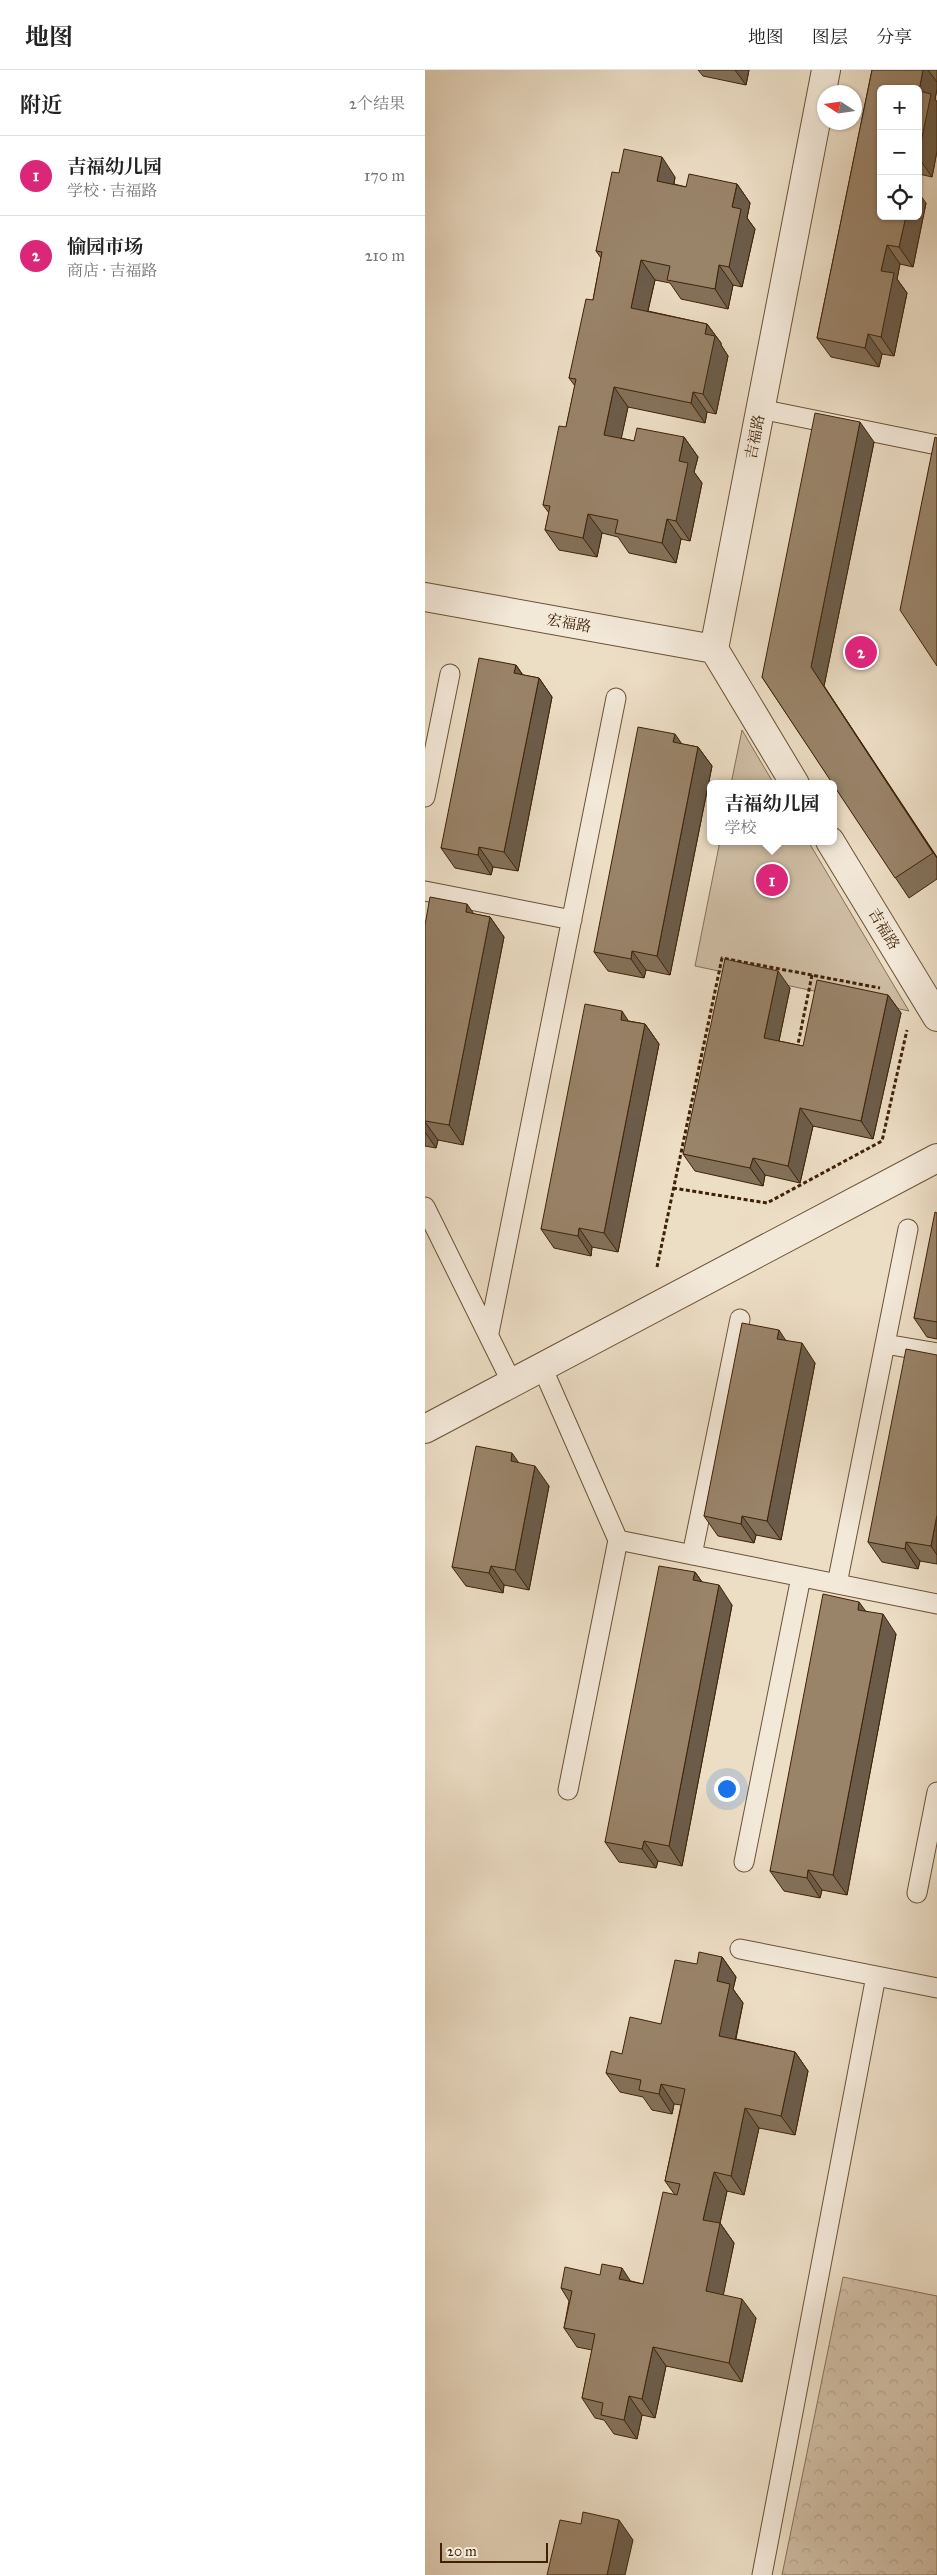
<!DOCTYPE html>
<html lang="zh">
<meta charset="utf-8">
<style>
:root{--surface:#fff;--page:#f6f6f6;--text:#222;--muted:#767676;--line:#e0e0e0;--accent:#db2777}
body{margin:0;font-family:"IM FELL Great Primer","Noto Serif SC",serif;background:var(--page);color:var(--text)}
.controls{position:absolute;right:15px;top:15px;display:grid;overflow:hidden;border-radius:8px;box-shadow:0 1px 4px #0004}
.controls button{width:45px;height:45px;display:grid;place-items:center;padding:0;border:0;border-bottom:1px solid var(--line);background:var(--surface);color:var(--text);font:25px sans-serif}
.compass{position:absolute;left:392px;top:15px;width:45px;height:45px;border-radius:50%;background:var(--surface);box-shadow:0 1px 4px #0004;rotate:282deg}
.scale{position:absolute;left:15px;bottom:12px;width:108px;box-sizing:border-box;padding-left:5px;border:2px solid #3f2205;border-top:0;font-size:14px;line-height:18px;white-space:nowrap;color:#3f2205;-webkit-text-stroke:4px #f3e9d9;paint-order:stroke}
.you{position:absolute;left:301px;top:1718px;width:18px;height:18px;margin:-12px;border:4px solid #fff;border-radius:50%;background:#1a73e8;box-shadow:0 0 0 8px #1a73e833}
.badge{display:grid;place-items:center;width:32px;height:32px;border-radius:50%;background:var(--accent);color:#fff;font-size:16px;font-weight:700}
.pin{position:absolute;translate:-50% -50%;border:2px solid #fff;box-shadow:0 1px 5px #0006}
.popup{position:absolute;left:282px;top:710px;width:130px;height:65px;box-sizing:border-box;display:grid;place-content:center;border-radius:8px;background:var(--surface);filter:drop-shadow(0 1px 4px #0005);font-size:16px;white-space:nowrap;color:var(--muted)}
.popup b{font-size:19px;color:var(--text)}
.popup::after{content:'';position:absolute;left:50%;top:100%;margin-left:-10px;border:10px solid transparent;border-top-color:var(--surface)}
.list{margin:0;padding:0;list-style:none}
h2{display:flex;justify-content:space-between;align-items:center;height:65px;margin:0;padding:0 20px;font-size:21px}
h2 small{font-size:16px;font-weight:400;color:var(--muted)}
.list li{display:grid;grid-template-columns:32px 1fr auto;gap:15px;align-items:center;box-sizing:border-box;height:80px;padding:0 20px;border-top:1px solid var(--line)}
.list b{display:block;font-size:19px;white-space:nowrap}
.list p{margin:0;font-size:16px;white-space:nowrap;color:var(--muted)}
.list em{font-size:16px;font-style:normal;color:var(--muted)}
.icon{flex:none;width:28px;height:28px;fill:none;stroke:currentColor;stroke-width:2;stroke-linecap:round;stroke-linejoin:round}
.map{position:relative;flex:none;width:512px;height:2505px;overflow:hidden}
header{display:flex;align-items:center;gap:30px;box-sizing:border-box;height:70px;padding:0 25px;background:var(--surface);border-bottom:1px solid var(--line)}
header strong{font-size:24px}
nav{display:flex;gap:28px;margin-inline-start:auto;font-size:18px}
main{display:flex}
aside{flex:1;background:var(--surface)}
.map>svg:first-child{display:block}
.park{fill:url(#park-crowns);stroke:#877054}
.pitch{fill:#cfbda4;stroke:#877054}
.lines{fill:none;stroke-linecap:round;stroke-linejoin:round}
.lane-casing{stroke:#6a5135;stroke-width:21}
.street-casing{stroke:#6a5135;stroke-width:30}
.path{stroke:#3f2205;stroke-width:3;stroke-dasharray:4 2.5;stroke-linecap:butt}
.lane{stroke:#f3e9d9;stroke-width:19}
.street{stroke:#f3e9d9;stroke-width:28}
.wall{fill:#84715a;stroke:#3f2205}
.shaded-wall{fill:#6b5c4a;stroke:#3f2205}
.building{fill:#998369;stroke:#3f2205}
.labels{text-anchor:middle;stroke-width:4;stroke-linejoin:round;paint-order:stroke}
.street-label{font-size:15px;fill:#3f2205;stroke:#f3e9d9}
</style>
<header>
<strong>地图</strong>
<nav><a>地图</a><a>图层</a><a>分享</a></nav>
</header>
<main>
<aside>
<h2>附近<small>2个结果</small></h2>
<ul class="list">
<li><span class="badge">1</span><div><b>吉福幼儿园</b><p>学校 · 吉福路</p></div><em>170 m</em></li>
<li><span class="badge">2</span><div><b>愉园市场</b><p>商店 · 吉福路</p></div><em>210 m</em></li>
</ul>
</aside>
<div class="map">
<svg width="512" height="2505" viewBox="0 0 512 2505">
<defs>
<pattern id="park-crowns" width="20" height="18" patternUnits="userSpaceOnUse" patternTransform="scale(1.25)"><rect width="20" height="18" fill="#cfbda4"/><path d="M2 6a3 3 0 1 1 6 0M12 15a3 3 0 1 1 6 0" fill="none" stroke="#b3a28c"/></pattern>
</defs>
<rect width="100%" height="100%" fill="#ecddc5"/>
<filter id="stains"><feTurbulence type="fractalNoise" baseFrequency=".004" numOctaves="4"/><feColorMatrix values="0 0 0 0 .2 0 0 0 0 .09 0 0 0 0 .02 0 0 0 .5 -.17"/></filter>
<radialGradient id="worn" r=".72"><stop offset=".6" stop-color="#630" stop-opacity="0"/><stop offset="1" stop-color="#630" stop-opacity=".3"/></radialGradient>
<path class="park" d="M418 2207 512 2226V2505H357Z"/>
<path class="pitch" d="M317 660 349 714H306Z
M295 771H383L484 941 270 896Z"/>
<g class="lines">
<defs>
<path id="lane" d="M335 339 512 375
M0 727 25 604
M0 821 147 850
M0 1137 87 1313
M64 1263 191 628
M460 1274 512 1283
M117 1297 193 1470 143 1720
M193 1470 512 1534
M267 1485 315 1249
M412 1514 483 1159
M319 1792 376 1507
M492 1823 512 1722
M315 1879 512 1918
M337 2505 451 1906"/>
<path id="street" d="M0 527 289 579
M370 714 289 579 401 0
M405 771 512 947
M0 1359 512 1088"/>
</defs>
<use href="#lane" class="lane-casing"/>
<use href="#street" class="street-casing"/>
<path class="path" d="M372 979 387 905
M248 1118 342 1133 457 1071 482 960
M232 1197 297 888 455 918"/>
<use href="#lane" class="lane"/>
<use href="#street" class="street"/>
</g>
<path class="wall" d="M273 0H324L321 15 278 6Z
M447 0H512V19L510 29 512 32V81L507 107 494 104 493 107V19L456 146 501 133 488 197 475 194 472 209 482 223 469 286 457 284 454 297 406 287 392 268Z
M194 103 250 107 249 114 261 117 312 114 325 133 322 148 330 159 317 217 308 215 303 239 256 229 245 213 230 210 223 241 282 254 296 273V275L303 286 291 344 282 342 280 353 203 337 196 368 209 371 259 367 273 387 269 402 277 413 265 471 256 469 251 493 204 483 193 467 177 463 172 487 134 480 120 460 124 443 118 435 141 357 150 316 144 308 168 230 176 188 171 181Z
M449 372 399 616 512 787V809L484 828 337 607Z
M91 595 98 605 114 608 127 627 93 801 68 797 66 805 30 798 16 778Z
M257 674 273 677 287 696 245 905 221 900 219 908 183 901 169 882Z
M49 844 65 847 79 867 38 1075 13 1070 11 1078 0 1076V855Z
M365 918 354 971 378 976 463 925 476 943 448 1069 388 1056 375 1113 340 1105 338 1116 270 1101 258 1084Z
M204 951 220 954 234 974 193 1182 167 1177 166 1186 129 1178 116 1159Z
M512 1143V1269L502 1267 489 1248Z
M361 1270 390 1293 356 1470 331 1465 329 1473 293 1466 279 1446Z
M512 1285V1494L495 1491 493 1499 457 1492 443 1472Z
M93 1393 124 1416 104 1520 79 1515 78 1523 41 1516 27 1497Z
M270 1502 277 1512 307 1535 257 1796 233 1791 231 1798 194 1792 180 1772Z
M441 1541 471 1564 422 1825 397 1820 395 1828 359 1821 345 1801Z
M297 1887 311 1907 308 1919 318 1933 311 1969 370 1982 383 2001 370 2065 334 2058 319 2125 302 2121 295 2153 309 2173 298 2225 331 2248 317 2312 241 2296 230 2348 217 2345 212 2369 189 2364 179 2350 170 2348 157 2328 167 2280 152 2277 139 2258 144 2231 136 2218 206 2211 218 2214 250 2125 240 2111 256 2035 249 2034 247 2044 227 2040 218 2027 195 2022 181 2003 197 1984 236 1954 272 1894Z"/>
<path class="shaded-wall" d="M310 0H324L321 15Z
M498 0H503L512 12V19L510 29 512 32V81L507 107 493 87 494 21Z
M237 87 250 107 246 131 232 111Z
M312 114 325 133 322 148 330 159 317 217 304 197 307 137Z
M493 122 501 133 488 197 474 177 481 146H493Z
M462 175 475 194 472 209 482 223 469 286 456 267V201Z
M216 190 230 210 219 257 206 238Z
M294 195 308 215 303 239 290 219Z
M282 254 296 273V275L303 286 291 344 278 324 280 264Z
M443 264 457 284 454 297 440 278Z
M189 317 203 337 193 384 179 365Z
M268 322 282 342 280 353 266 333Z
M435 352 449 372 399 616 512 788 386 597Z
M259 367 273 387 269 402 277 413 265 471 251 451 254 391Z
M163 444 177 463 172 487 158 468Z
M242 449 256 469 251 493 237 473Z
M91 595 104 615 89 603Z
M114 608 127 627 93 801 79 782Z
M250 664 264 684 248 672Z
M273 677 287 696 245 905 232 886Z
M54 777 68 797 66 805 53 785Z
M42 834 56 854 41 842Z
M65 847 79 867 38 1075 24 1055Z
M207 881 221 900 219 908 206 889Z
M353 901 365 918 351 985 339 968Z
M463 925 476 943 448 1069 436 1051Z
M197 941 210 961 196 950Z
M220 954 234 974 193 1182 179 1163Z
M375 1038 388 1056 375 1113 363 1096Z
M0 1052 13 1070 11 1078 0 1062Z
M328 1088 340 1105 338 1116 325 1098Z
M154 1158 167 1177 166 1186 153 1166Z
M354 1260 367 1280 352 1269Z
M377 1273 390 1293 356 1470 342 1451Z
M87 1383 101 1403 86 1391Z
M110 1396 124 1416 104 1520 90 1500Z
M512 1445V1485L506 1476Z
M317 1446 331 1465 329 1473 316 1454Z
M481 1472 495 1491 493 1499 480 1479Z
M66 1496 79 1515 78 1523 64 1503Z
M270 1502 284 1522 268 1510Z
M294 1515 307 1535 257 1796 244 1776Z
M434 1532 448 1551 433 1540Z
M458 1544 471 1564 422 1825 408 1805Z
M219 1771 233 1791 231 1798 217 1779Z
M383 1800 397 1820 395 1828 382 1808Z
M297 1887 311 1907 308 1919 318 1933 307 1985 294 1966 292 1911Z
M370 1982 383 2001 370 2065 356 2046Z
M236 2014 249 2034 247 2044 234 2024Z
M320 2038 334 2058 319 2125 306 2106Z
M289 2102 302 2121 295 2153 309 2173 295 2241 281 2221 278 2150Z
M197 2198 210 2218 194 2209Z
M317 2229 331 2248 317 2312 304 2293Z
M228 2277 241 2296 230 2348 217 2329Z
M204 2326 217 2345 212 2369 199 2350Z
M194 2450 208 2470 200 2505H182Z"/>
<path class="building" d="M447 0H498L494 21 506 24 493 87V19H456V146H481L474 177 462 175 456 201 469 203 456 267 443 264 440 278 392 268Z
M199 79 237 87 232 111 261 117 264 104 312 114 307 137 316 139 304 197 294 195 290 219 242 210 245 196 216 190 206 238 282 254 280 264 290 266 278 324 268 322 266 333 189 317 179 365 209 371 212 358 259 367 254 391 263 393 251 451 242 449 237 473 190 463 193 450 163 444 158 468 120 460 125 436 118 435 134 356 141 357 151 309 144 308 161 229 168 230 177 182 171 181 187 102 194 103Z
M390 343 435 352 386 597 508 783 470 808 337 607Z
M510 367 512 368V596L475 540Z
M54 588 91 595 89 603 114 608 79 782 54 777 53 785 16 778Z
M213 657 250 664 248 672 273 677 232 886 207 881 206 889 169 882Z
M5 827 42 834 41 842 65 847 24 1055 0 1051V855Z
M300 889 353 901 339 968 378 976 392 910 463 925 436 1051 375 1038 363 1096 328 1088 325 1098 258 1084Z
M160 934 197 941 196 950 220 954 179 1163 154 1158 153 1166 116 1159Z
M510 1142 512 1143V1252L489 1248Z
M317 1253 354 1260 352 1269 377 1273 342 1451 317 1446 316 1454 279 1446Z
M481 1279 512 1285V1445L506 1476 481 1472 480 1479 443 1472Z
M51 1376 87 1383 86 1391 110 1396 90 1500 66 1496 64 1503 27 1497Z
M234 1496 270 1502 268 1510 294 1515 244 1776 219 1771 217 1779 180 1772Z
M398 1524 434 1532 433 1540 458 1544 408 1805 383 1800 382 1808 345 1801Z
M274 1882 297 1887 292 1911 305 1914 294 1966 370 1982 356 2046 320 2038 306 2106 289 2102 278 2150 295 2153 281 2221 317 2229 304 2293 228 2277 217 2329 204 2326 199 2350 176 2345 178 2333 157 2328 170 2264 139 2258 147 2221 136 2218 140 2197 175 2205 177 2194 197 2198 194 2209 218 2214 238 2122 252 2125 255 2114 240 2111 260 2019 236 2014 234 2024 214 2020 216 2010 181 2003 186 1981 197 1984 205 1947 236 1954 250 1890 272 1894Z
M158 2442 194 2450 182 2505H122L135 2450 156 2454Z"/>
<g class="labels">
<g class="street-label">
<text transform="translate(330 367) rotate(-79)" y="5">吉福路</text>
<text transform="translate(144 553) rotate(10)" y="5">宏福路</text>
<text transform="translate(459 859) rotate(59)" y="5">吉福路</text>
</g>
</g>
<rect width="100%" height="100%" filter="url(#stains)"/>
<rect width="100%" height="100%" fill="url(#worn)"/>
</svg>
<div class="controls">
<button>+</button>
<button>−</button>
<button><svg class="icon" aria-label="locate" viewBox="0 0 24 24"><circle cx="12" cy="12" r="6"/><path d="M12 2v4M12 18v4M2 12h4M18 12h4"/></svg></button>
</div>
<svg class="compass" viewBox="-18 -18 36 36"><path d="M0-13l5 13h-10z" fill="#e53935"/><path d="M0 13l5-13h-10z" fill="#767676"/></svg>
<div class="scale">20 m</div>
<div class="you"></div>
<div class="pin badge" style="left:347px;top:810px">1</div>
<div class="popup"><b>吉福幼儿园</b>学校</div>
<div class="pin badge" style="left:436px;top:582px">2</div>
</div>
</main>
